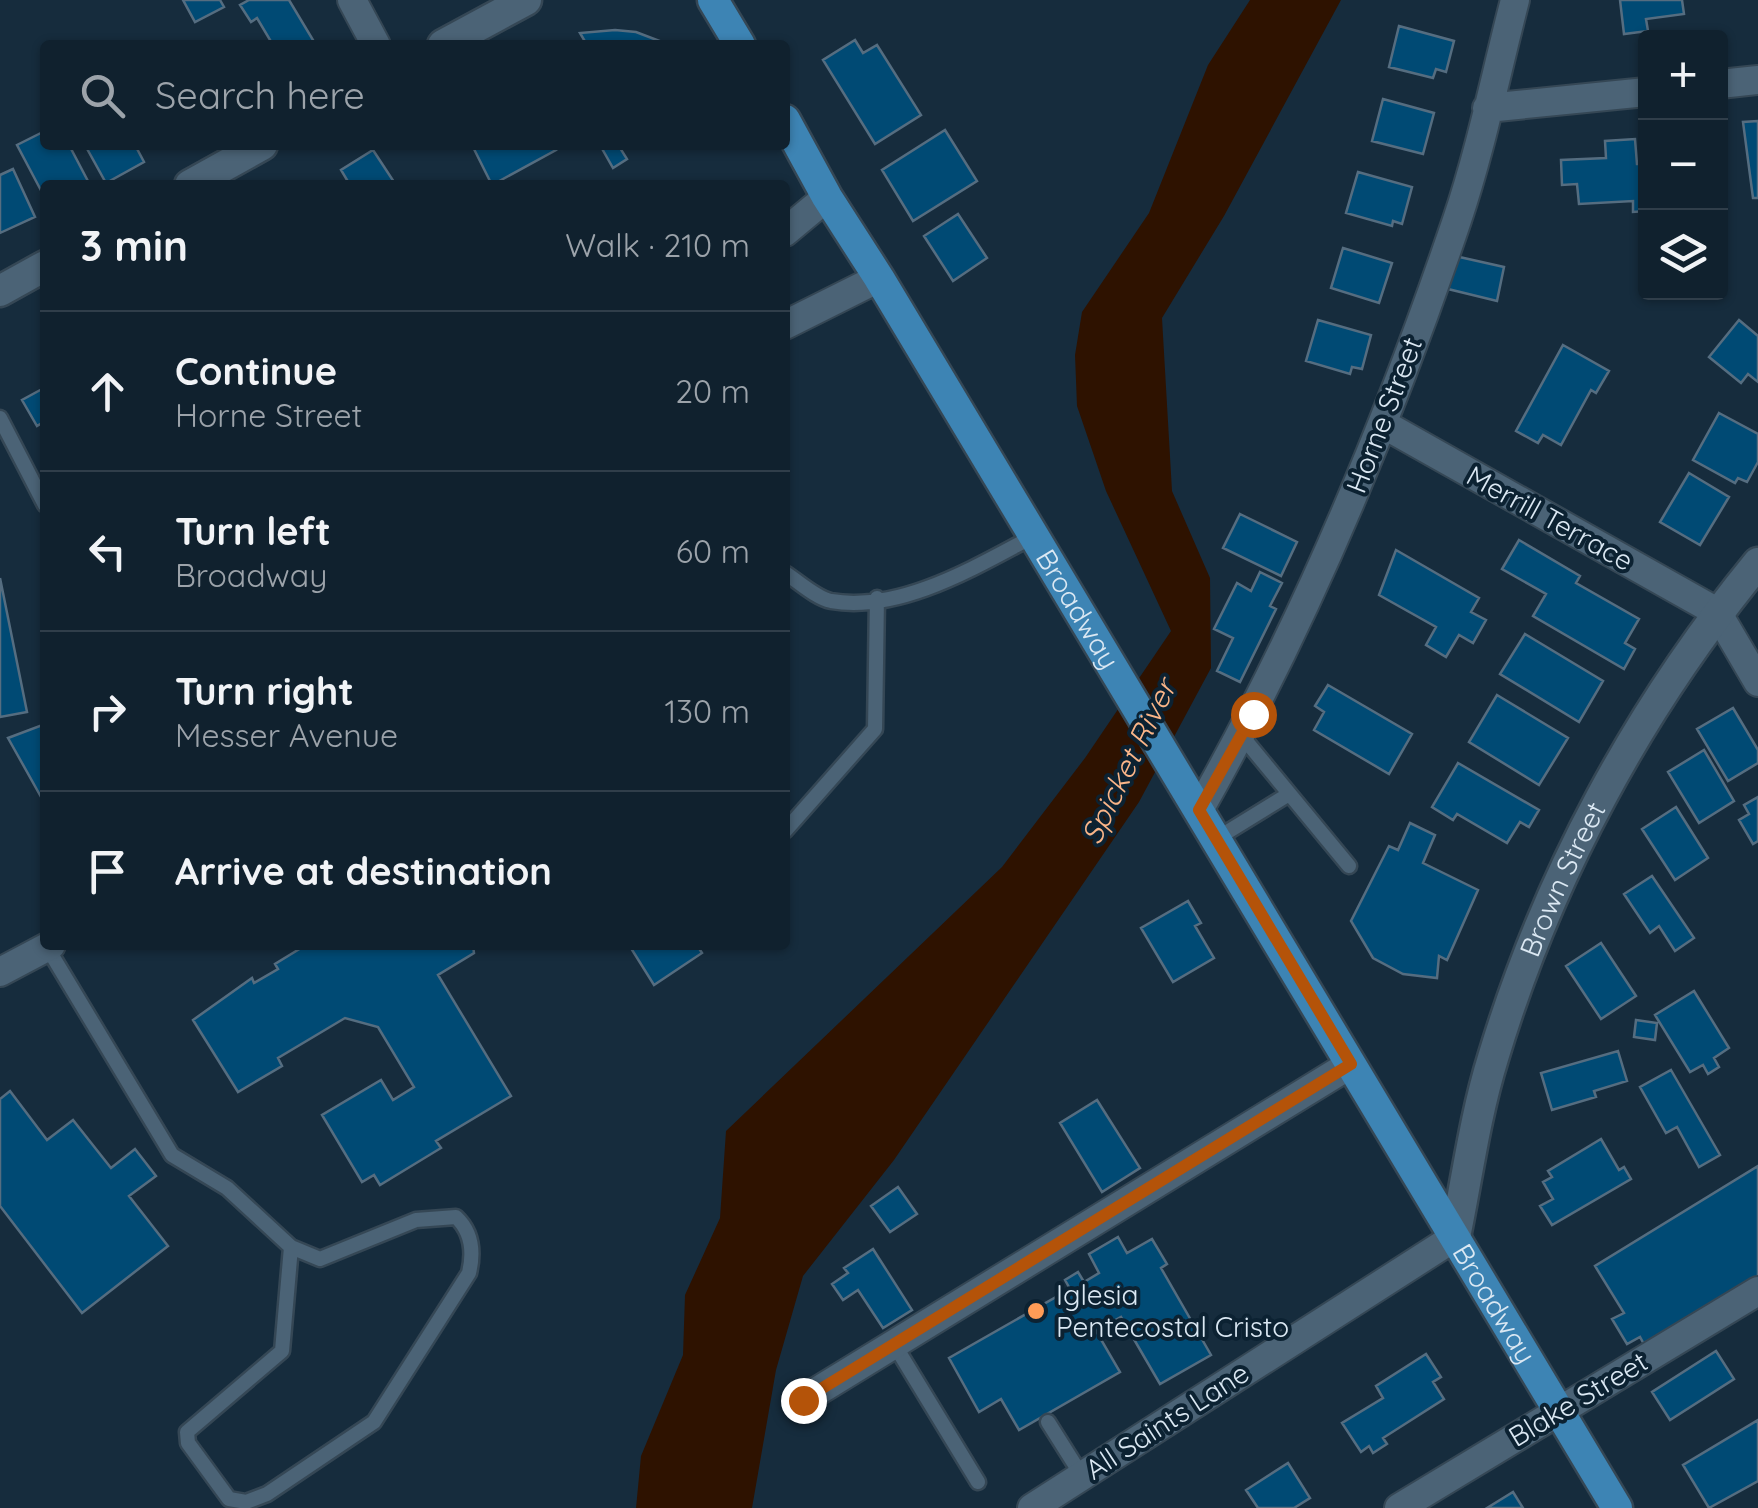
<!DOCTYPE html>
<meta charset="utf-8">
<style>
:root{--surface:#10212e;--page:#192936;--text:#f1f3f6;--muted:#9ca3aa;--line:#303e4a}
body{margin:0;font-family:Quicksand,sans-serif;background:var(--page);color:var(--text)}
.controls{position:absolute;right:30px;top:30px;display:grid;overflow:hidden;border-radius:10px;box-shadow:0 2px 8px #0004}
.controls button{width:90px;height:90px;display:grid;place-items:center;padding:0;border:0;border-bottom:2px solid var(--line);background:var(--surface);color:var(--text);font:50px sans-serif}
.stop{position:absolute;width:30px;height:30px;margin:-22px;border:8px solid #b45309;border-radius:50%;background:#fff}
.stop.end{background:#b45309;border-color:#fff;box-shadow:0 2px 10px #0008}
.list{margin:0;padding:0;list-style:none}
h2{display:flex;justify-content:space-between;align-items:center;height:130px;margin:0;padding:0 40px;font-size:42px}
h2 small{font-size:32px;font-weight:400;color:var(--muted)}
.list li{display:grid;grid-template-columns:65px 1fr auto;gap:30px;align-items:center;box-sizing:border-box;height:160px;padding:0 40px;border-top:2px solid var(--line)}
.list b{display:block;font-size:38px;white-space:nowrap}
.list p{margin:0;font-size:32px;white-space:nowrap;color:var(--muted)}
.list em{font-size:32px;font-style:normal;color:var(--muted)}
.icon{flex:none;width:55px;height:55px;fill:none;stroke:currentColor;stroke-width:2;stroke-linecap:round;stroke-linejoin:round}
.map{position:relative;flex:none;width:1758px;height:1508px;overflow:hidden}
.search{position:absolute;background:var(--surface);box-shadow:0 2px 8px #0004;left:40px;top:40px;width:750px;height:110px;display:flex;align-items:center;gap:25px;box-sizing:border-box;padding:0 35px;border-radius:10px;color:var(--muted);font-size:38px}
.panel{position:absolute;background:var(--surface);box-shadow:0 2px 8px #0004;left:40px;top:180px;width:750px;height:770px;border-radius:10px}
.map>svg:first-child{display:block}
.water{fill:#2e1200}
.building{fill:#004a74;stroke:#556d80;stroke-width:2.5}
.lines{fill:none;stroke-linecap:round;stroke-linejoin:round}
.lane-casing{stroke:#354755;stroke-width:19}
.street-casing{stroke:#354755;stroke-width:32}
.secondary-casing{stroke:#354755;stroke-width:35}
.primary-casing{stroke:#354755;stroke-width:35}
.lane{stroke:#4b6376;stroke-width:14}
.street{stroke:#4b6376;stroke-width:28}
.secondary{stroke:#4b6376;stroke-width:30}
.primary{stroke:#3d84b4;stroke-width:30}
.route{stroke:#b45309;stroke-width:12}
.poi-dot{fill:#fe9c57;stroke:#0c2232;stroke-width:4}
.labels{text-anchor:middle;stroke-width:8;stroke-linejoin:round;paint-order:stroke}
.street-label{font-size:28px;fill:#dbe8f3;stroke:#0c2232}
.poi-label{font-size:28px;fill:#dbe8f3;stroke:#0c2232;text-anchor:start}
.water-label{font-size:30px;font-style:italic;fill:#fab588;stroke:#0c2232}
</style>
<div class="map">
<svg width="1758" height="1508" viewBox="0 0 1758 1508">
<rect width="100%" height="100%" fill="#162c3d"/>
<path class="water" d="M1250 0H1341L1224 216 1162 318 1172 491 1210 578 1211 668 1139 802 894 1160 803 1276 776 1370 752 1508H636L641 1456 683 1355 685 1295 720 1218 726 1131 1002 867 1085 758 1171 631 1106 491 1077 406 1075 355 1082 312 1149 213 1208 65Z"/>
<path class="building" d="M183 0H220L224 7 195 22Z
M249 0H289L316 45H273L257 18 251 22 240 5Z
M1620 0H1682L1684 14 1646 19 1648 31 1624 34Z
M1399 26 1454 41 1446 72 1436 69 1433 78 1389 67Z
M615 30 636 32 670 45H587L580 33Z
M855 40 863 53 877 45 921 115 875 144 823 60Z
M1383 99 1434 113 1423 154 1372 141Z
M1758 121V198H1753L1743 122Z
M945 130 977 181 913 221 882 170Z
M45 131V145H69L90 185H45V198L17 145Z
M1635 139 1637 164H1646V211L1633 212V201L1579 204 1577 184 1562 185 1561 160 1606 158 1605 141Z
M85 145H135L144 162 106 183Z
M472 145H553L556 150 492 185Z
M600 145H625L620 148 627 159 613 168Z
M373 150 396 185H350L341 170Z
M13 169 35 217 0 233V175Z
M1358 172 1412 187 1402 224 1393 221 1392 226 1346 213Z
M958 214 987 258 953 281 924 236Z
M1343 248 1392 263 1379 303 1331 288Z
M1455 256 1504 267 1497 301 1448 289Z
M1318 320 1371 335 1362 369 1352 367 1350 374 1306 361Z
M1739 320 1758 336V382L1748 374 1741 383 1709 357Z
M1563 345 1609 371 1596 393 1591 390 1561 445 1543 435 1538 443 1516 431Z
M44 388 45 421 37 426 22 400Z
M1719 413 1758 434V462L1747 482 1738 478 1735 483 1693 460Z
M1689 473 1729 497 1700 545 1660 522Z
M1240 514 1297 542 1281 576 1223 548Z
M1519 540 1580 576 1576 583 1639 619 1625 643 1635 649 1624 669 1533 616 1546 594 1502 569Z
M1396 550 1479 598 1471 612 1486 620 1473 643 1459 635 1446 657 1426 645 1436 627 1379 595Z
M1260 572 1282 583 1270 606 1276 609 1240 682 1217 671 1233 638 1214 629 1237 583 1251 591Z
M0 578 27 712 0 717Z
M1525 634 1603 681 1579 722 1500 674Z
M1328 685 1412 734 1389 774 1314 730 1324 712 1315 706Z
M1497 695 1568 738 1539 785 1469 742Z
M1733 708 1758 750V763L1728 781 1697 729Z
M45 724V804L8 738Z
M1704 750 1734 801 1699 823 1668 772Z
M1458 763 1539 810 1529 827 1520 822 1507 843 1457 814 1453 820 1432 807Z
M1758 797V841L1753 844 1739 820 1749 814 1744 805Z
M1676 807 1708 858 1675 880 1642 829Z
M1410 823 1435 835 1423 863 1478 890 1447 960 1439 956 1437 978 1403 974 1373 958 1351 921 1389 846 1398 850Z
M1652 876 1694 938 1675 951 1659 926 1650 933 1624 894Z
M1188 901 1201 923 1195 926 1214 958 1173 982 1141 928Z
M1601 943 1636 996 1601 1019 1566 966Z
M306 945H473L474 953 438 975 511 1096 436 1141 441 1148 380 1185 374 1175 362 1182 322 1115 381 1080 393 1100 414 1087 378 1027 345 1018 278 1058 282 1066 238 1092 193 1020 252 978 254 983 278 969 275 964Z
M629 945H697L702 953 654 985Z
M1694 991 1729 1048 1714 1058 1719 1067 1708 1074 1703 1065 1690 1072 1655 1015Z
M1636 1020 1657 1023 1655 1040 1634 1037Z
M1618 1051 1627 1081 1594 1091 1596 1097 1552 1110 1541 1073Z
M1671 1070 1720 1155 1699 1167 1677 1127 1666 1133 1640 1087Z
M10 1091 47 1140 73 1120 111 1168 135 1149 156 1176 129 1196 168 1246 82 1313 0 1206V1099Z
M1097 1100 1140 1168 1102 1192 1060 1123Z
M1601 1139 1619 1170 1624 1167 1631 1179 1552 1225 1540 1206 1553 1199 1543 1182 1552 1177 1548 1171Z
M1758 1166V1279L1646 1348 1640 1337 1627 1344 1612 1319 1624 1313 1595 1266Z
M898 1187 917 1214 890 1232 871 1206Z
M1118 1237 1127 1253 1152 1239 1167 1264 1161 1268 1211 1355 1160 1384 1121 1317 1096 1331 1120 1372 1019 1430 1001 1399 979 1412 949 1358 1070 1289 1065 1280 1078 1272 1084 1282 1099 1273 1089 1254Z
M873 1249 912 1310 883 1328 858 1290 843 1300 832 1284 848 1273 844 1268Z
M1716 1351 1734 1379 1670 1420 1652 1392Z
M1426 1354 1441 1377 1433 1382 1444 1399 1383 1438 1387 1444 1373 1453 1369 1446 1361 1452 1342 1423 1383 1398 1376 1386Z
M1758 1420V1481L1709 1508 1683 1465Z
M1288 1463 1310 1498 1294 1508H1258L1246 1490Z
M1513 1492 1523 1508H1487Z"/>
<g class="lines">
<defs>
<path id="lane" d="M0 418 45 505
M785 573C798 581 816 598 831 601 900 613 977 566 1034 536
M1241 735 1349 866
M785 831 875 729 877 598
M1216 839 1289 794
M47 947 172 1155 227 1188 291 1247 320 1259 416 1220 456 1217C472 1232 474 1252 469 1273L374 1422 267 1494 246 1502 229 1499 188 1443 187 1432 282 1351 291 1247
M894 1344 978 1482
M1048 1422 1082 1476"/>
<path id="street" d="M352 0 376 45
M1720 84 1758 80
M1487 108 1646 92
M785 232 827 197
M785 325 879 278
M1383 424 1717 612 1758 682
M1199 810C1305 623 1388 424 1457 220 1481 149 1496 73 1515 0
M0 972 51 945
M803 1400 1351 1064
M1032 1508 1455 1237
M1399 1508 1758 1291"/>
<g id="secondary">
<path d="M443 45 526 0"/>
<path d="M190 185 262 145"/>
<path d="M0 291 45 266"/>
<path id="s1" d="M1455 1237C1467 1178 1475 1116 1493 1058 1547 878 1639 708 1758 563"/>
</g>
<g id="primary">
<path d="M713 0 740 45"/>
<path id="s2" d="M785 120 827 197 879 278 1617 1508"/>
</g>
</defs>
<use href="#lane" class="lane-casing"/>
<use href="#street" class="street-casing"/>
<use href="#secondary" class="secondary-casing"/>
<use href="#primary" class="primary-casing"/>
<use href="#lane" class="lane"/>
<use href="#street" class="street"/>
<use href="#secondary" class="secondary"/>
<use href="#primary" class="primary"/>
</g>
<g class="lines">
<path class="route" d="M803 1400 1351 1064 1199 810 1253 714"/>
</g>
<circle class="poi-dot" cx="1036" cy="1311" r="10"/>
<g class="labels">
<g class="street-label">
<text transform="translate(1384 415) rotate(-69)" y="10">Horne Street</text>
<text transform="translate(1550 518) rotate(29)" y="10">Merrill Terrace</text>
<text dy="10" stroke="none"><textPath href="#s2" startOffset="570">Broadway</textPath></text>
<text dy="10" stroke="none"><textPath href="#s1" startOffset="375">Brown Street</textPath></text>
<text dy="10" stroke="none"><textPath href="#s2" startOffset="1380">Broadway</textPath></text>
<text transform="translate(1578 1399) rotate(-31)" y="10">Blake Street</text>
<text transform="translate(1167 1421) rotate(-33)" y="10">All Saints Lane</text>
</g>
<g class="poi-label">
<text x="1056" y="1305">Iglesia<tspan x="1056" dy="32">Pentecostal Cristo</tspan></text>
</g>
<g class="water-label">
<text transform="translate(1129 762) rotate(-64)" y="10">Spicket River</text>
</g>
</g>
</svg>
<div class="controls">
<button>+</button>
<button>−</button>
<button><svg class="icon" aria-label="layers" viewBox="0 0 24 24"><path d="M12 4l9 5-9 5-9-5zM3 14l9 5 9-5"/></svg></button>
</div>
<div class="stop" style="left:1253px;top:714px"></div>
<div class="stop end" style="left:803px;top:1400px"></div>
<div class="search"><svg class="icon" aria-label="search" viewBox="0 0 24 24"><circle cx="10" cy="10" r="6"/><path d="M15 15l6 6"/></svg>Search here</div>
<section class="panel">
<h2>3 min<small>Walk · 210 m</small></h2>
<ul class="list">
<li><svg class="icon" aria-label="ahead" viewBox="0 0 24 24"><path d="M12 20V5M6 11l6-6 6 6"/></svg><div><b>Continue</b><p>Horne Street</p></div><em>20 m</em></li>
<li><svg class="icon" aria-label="left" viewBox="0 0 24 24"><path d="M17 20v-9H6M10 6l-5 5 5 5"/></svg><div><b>Turn left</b><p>Broadway</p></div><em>60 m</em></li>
<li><svg class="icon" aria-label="right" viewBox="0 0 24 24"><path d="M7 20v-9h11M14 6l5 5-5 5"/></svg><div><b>Turn right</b><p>Messer Avenue</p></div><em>130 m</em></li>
<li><svg class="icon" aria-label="arrive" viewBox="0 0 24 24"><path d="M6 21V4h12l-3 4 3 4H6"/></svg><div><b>Arrive at destination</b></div></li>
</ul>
</section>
</div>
